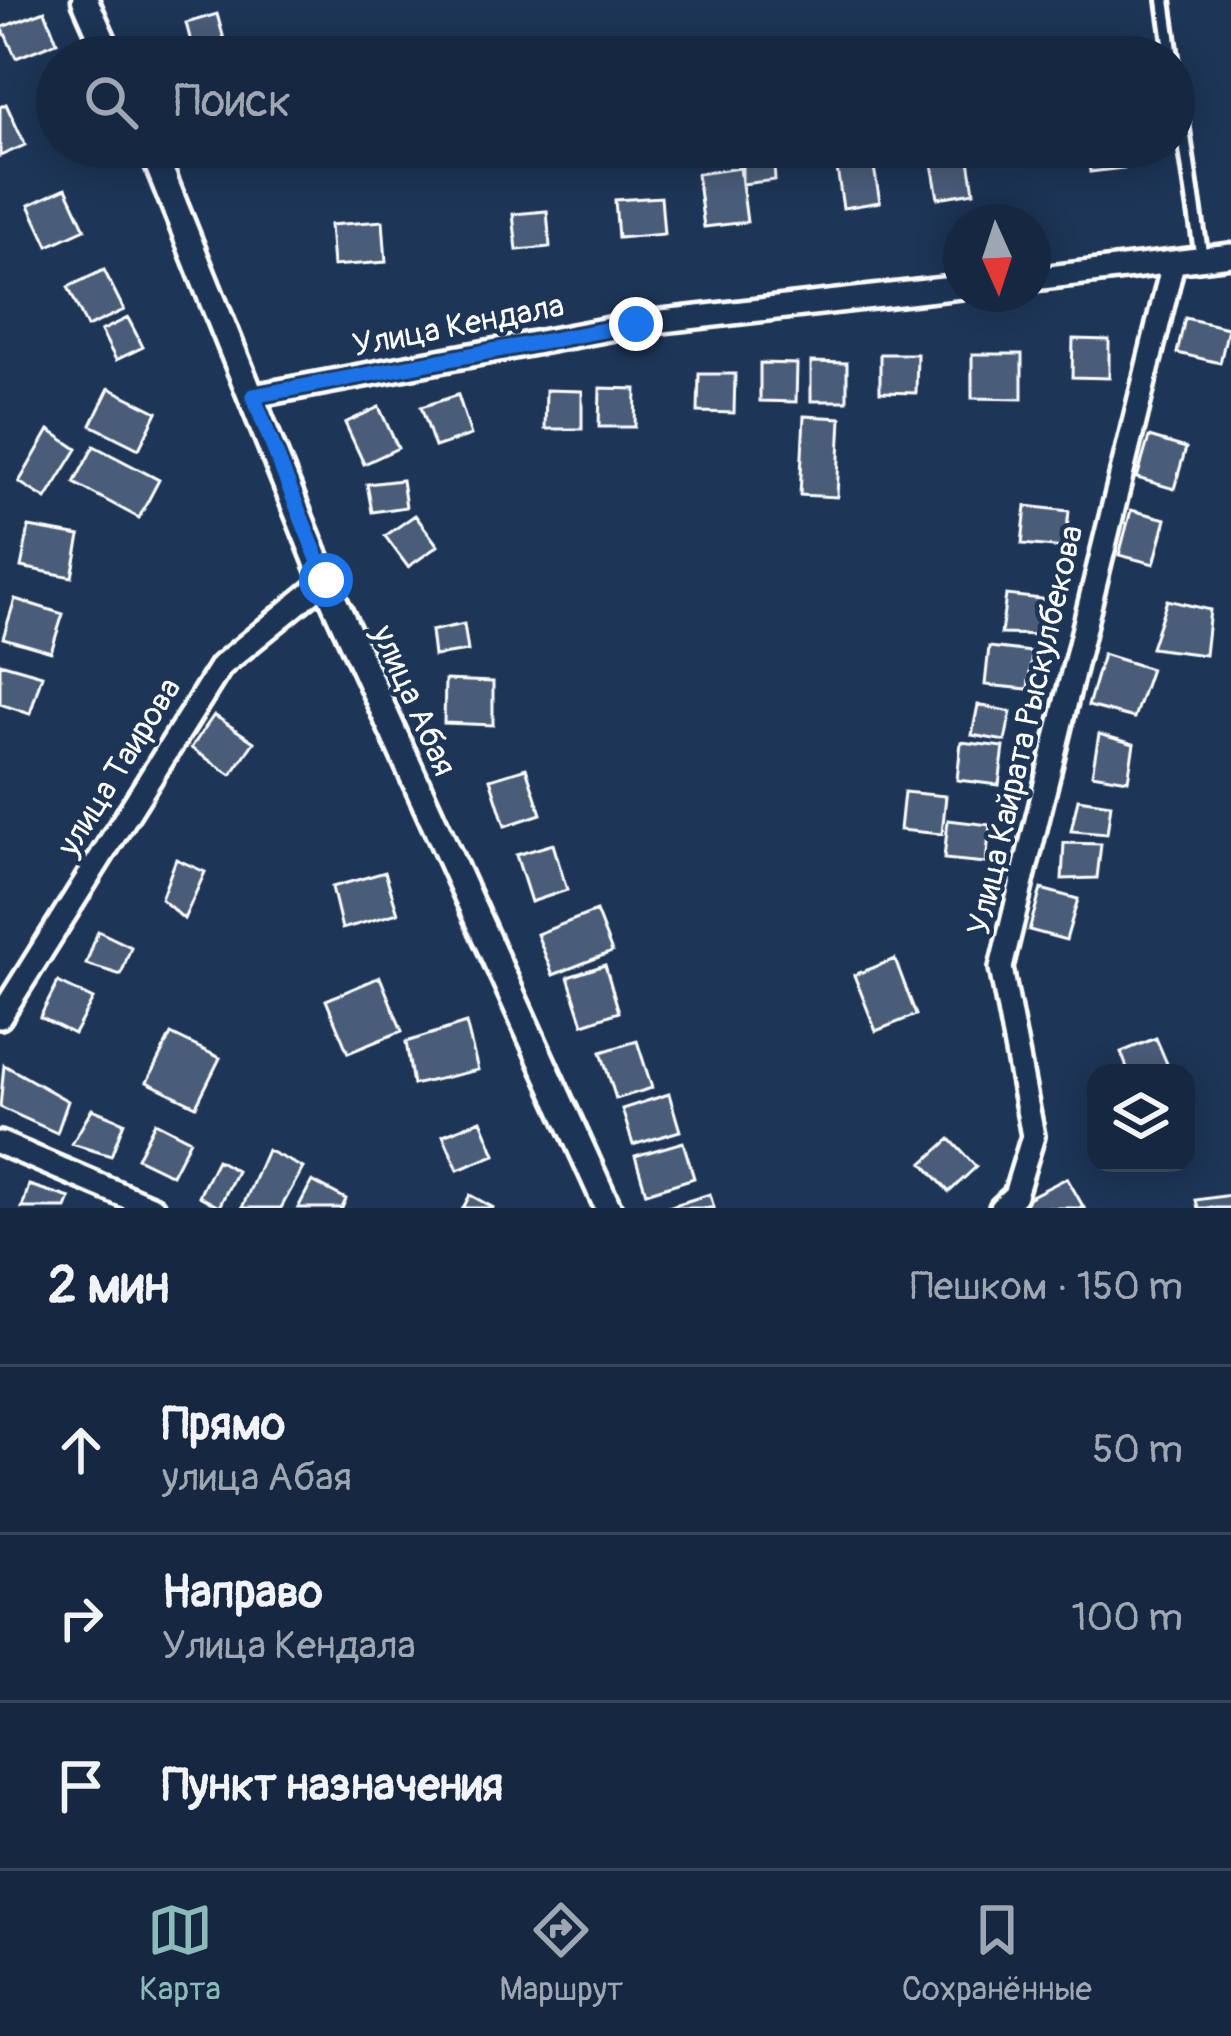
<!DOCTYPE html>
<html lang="ru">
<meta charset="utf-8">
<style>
:root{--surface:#162841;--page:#1f3048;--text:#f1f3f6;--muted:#9ea6b1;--line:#35445a;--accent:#8bbbb9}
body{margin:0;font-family:Pangolin,sans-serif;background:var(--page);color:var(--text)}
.controls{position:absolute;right:36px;bottom:36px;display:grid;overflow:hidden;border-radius:24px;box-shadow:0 6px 30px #0003}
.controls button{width:108px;height:108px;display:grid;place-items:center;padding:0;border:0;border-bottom:3px solid var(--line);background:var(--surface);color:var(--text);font:60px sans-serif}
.compass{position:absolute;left:943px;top:204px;width:108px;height:108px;border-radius:50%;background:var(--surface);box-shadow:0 6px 30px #0003;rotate:177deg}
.stop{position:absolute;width:36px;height:36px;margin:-27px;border:9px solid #1a73e8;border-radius:50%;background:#fff}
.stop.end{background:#1a73e8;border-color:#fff;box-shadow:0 3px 12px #0008}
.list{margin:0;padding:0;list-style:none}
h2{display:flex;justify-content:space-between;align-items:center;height:156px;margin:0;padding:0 48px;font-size:51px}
h2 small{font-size:39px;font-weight:400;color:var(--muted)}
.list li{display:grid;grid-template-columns:78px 1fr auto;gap:36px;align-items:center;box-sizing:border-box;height:168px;padding:0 48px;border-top:3px solid var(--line)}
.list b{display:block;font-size:45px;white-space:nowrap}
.list p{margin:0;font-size:39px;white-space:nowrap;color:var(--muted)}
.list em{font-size:39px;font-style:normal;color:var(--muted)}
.icon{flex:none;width:66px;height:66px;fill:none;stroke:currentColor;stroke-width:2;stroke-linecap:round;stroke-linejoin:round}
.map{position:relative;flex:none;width:1231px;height:1208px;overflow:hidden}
.search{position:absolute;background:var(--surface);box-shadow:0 6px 30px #0003;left:36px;right:36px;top:36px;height:132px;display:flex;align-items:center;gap:30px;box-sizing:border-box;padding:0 42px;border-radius:66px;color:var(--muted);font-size:45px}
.sheet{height:660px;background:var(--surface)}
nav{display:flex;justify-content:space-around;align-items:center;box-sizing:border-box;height:168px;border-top:3px solid var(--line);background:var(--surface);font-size:33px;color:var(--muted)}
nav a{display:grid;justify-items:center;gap:6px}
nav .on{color:var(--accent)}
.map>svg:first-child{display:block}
.building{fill:#4a5d79;stroke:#fff;stroke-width:3}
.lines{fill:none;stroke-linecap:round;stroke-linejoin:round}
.service-casing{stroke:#fff;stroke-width:20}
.minor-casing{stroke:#fff;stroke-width:30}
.tertiary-casing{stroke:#fff;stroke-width:33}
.service{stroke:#1d3557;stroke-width:10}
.minor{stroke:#1d3557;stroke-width:21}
.tertiary{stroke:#1d3557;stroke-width:24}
.route{stroke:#1a73e8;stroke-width:15}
.labels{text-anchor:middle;stroke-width:9;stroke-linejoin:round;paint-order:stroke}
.street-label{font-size:33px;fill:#fff;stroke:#1d3557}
</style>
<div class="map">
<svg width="1231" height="1208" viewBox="0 0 1231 1208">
<rect width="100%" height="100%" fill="#1d3557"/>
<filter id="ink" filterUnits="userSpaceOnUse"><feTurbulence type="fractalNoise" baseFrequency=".00833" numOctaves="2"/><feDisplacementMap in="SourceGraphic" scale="24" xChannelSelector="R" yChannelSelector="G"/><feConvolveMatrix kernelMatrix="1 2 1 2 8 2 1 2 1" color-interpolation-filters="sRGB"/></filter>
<g filter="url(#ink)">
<path class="building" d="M45 11 57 42 16 58 2 27Z
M217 14 229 57H195L186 23Z
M6 104 25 145 0 156V107Z
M967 147 974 192 938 198 930 152Z
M1087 147H1137L1139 166 1090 172Z
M773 148 775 180 742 184V149Z
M872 156 880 202 843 208 836 162Z
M740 168 747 222 704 227 697 174Z
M66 188 85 229 48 246 29 205Z
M661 197 664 234 618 238 615 200Z
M547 211 550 247 517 250 513 214Z
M383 221 386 262 333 266 330 225Z
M104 270 124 310 87 327 68 287Z
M128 318 143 347 116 360 101 331Z
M1185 318 1228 328 1220 363 1177 353Z
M1073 339 1109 340V378L1072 377Z
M880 354H917L916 393 880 392Z
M972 354H1022V399L972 398Z
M811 362 847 363V401H811Z
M760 363 797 364 796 402 760 401Z
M699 374H735L734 413 698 412Z
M109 388 157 412 139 449 91 425Z
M600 388 636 389 635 427H599Z
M546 390 582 391V429H545Z
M458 395 471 435 435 447 421 407Z
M379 407 398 448 364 464 345 423Z
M804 416 841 418 837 497 800 495Z
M49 430 77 449 46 499 19 482Z
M1149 437 1186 448 1174 489 1137 478Z
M94 446 159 480 139 518 74 483Z
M402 480 406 507 372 512 367 484Z
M1026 506 1069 511 1065 548 1022 544Z
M1131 510 1166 519 1154 564 1119 555Z
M415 515 438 546 408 567 385 536Z
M29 527 80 536 72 577 21 567Z
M1006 595 1051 600 1045 635 1001 634Z
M15 599 63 614 51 652 3 638Z
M1167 600 1210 610 1205 655 1151 648Z
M464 624 468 651 434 656 431 631Z
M989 647 1032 652 1028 689 985 685Z
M1103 654 1151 669 1134 718 1088 706Z
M0 663 42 675 30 714 0 704Z
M445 680 493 682V725L444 723Z
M978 705 1011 712 1005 741 972 735Z
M214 715 254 742 231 775 191 748Z
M1099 734 1134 744 1128 780 1092 774Z
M961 742 1004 747 999 785 957 780Z
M526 768 541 814 505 826 490 779Z
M904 792 946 796 942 834 900 830Z
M1078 799 1111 804 1107 834 1071 831Z
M948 820 990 825 986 863 944 859Z
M1064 843 1101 844 1097 878 1062 879Z
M553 844 567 890 531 902 516 855Z
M176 859 205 872 184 919 161 899Z
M385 872 398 913 342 929 332 887Z
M1041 889 1078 899 1066 940 1029 930Z
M596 911 612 952 553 975 537 934Z
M98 931 131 947 121 975 86 964Z
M895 959 916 1015 876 1031 854 975Z
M605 965 619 1012 583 1024 568 977Z
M380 977 402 1031 348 1053 326 1000Z
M58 982 93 999 74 1034 40 1017Z
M466 1023 478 1070 413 1085 406 1042Z
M171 1034 220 1058 196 1106 147 1082Z
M1156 1038 1171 1073H1129L1121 1052Z
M637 1041 652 1088 616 1099 601 1052Z
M4 1065 68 1101 57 1133 0 1107Z
M669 1094 680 1131 633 1145 622 1109Z
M92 1109 124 1122 111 1156 72 1144Z
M481 1120 495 1155 458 1170 443 1135Z
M155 1122 190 1140 172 1175 137 1158Z
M950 1139 976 1167 949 1192 923 1163Z
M683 1142 694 1178 646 1193 635 1156Z
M267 1150 303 1168 281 1208H242Z
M217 1160 237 1171 219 1207 199 1196Z
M1067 1178 1084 1208H1023L1020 1202Z
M312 1181 346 1199 342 1208H298Z
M29 1185 70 1198 66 1208H22Z
M710 1194 714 1208H665Z
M470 1195 494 1208H463Z
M1231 1195V1208H1198L1196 1200Z"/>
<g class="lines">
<defs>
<path id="service" d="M1164 0 1172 57
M1174 68 1202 259"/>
<path id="minor" d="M1033 279 1231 255
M253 396 636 324 961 287
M0 1017 221 666 325 581
M0 1143 153 1208
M1001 1208 1015 1195 1033 1136 1001 968 1173 263"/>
<path id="tertiary" d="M85 0 110 57
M151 147 325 581 608 1208"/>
</defs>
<use href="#service" class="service-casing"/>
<use href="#minor" class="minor-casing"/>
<use href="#tertiary" class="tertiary-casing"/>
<use href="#service" class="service"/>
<use href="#minor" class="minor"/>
<use href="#tertiary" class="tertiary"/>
</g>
</g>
<g class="lines" filter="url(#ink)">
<path class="route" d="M326 580 253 396 636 324"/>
</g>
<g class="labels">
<g class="street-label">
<text transform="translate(458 324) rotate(-11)" y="12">Улица Кендала</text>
<text transform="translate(415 700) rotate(66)" y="12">улица Абая</text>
<text transform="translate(1024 730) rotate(-77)" y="12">Улица Кайрата Рыскулбекова</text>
<text transform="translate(118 766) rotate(-58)" y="12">улица Таирова</text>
</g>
</g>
</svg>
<div class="controls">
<button><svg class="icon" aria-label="layers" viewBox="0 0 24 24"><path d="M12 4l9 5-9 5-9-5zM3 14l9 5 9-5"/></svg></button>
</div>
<svg class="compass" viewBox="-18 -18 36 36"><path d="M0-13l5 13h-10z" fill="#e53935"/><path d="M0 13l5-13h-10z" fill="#9ea6b1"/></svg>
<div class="stop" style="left:326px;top:580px"></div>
<div class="stop end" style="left:636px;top:324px"></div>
<div class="search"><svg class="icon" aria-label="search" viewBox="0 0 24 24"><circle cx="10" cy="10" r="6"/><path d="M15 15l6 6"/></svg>Поиск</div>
</div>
<section class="sheet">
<h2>2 мин<small>Пешком · 150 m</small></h2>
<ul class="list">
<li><svg class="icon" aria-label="ahead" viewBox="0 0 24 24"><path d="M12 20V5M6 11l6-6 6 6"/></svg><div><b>Прямо</b><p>улица Абая</p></div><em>50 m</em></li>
<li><svg class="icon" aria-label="right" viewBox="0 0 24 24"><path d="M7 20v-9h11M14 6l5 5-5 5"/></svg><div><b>Направо</b><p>Улица Кендала</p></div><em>100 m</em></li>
<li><svg class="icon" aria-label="arrive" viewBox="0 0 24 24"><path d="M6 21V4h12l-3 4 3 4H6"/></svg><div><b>Пункт назначения</b></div></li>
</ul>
</section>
<nav>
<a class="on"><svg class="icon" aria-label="map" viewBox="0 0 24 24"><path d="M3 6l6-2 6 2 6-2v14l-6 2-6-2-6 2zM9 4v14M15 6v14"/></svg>Карта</a>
<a><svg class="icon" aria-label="directions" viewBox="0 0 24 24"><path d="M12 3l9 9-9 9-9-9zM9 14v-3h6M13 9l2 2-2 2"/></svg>Маршрут</a>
<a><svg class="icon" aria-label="saved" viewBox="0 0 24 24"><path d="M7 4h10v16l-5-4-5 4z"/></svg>Сохранённые</a>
</nav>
